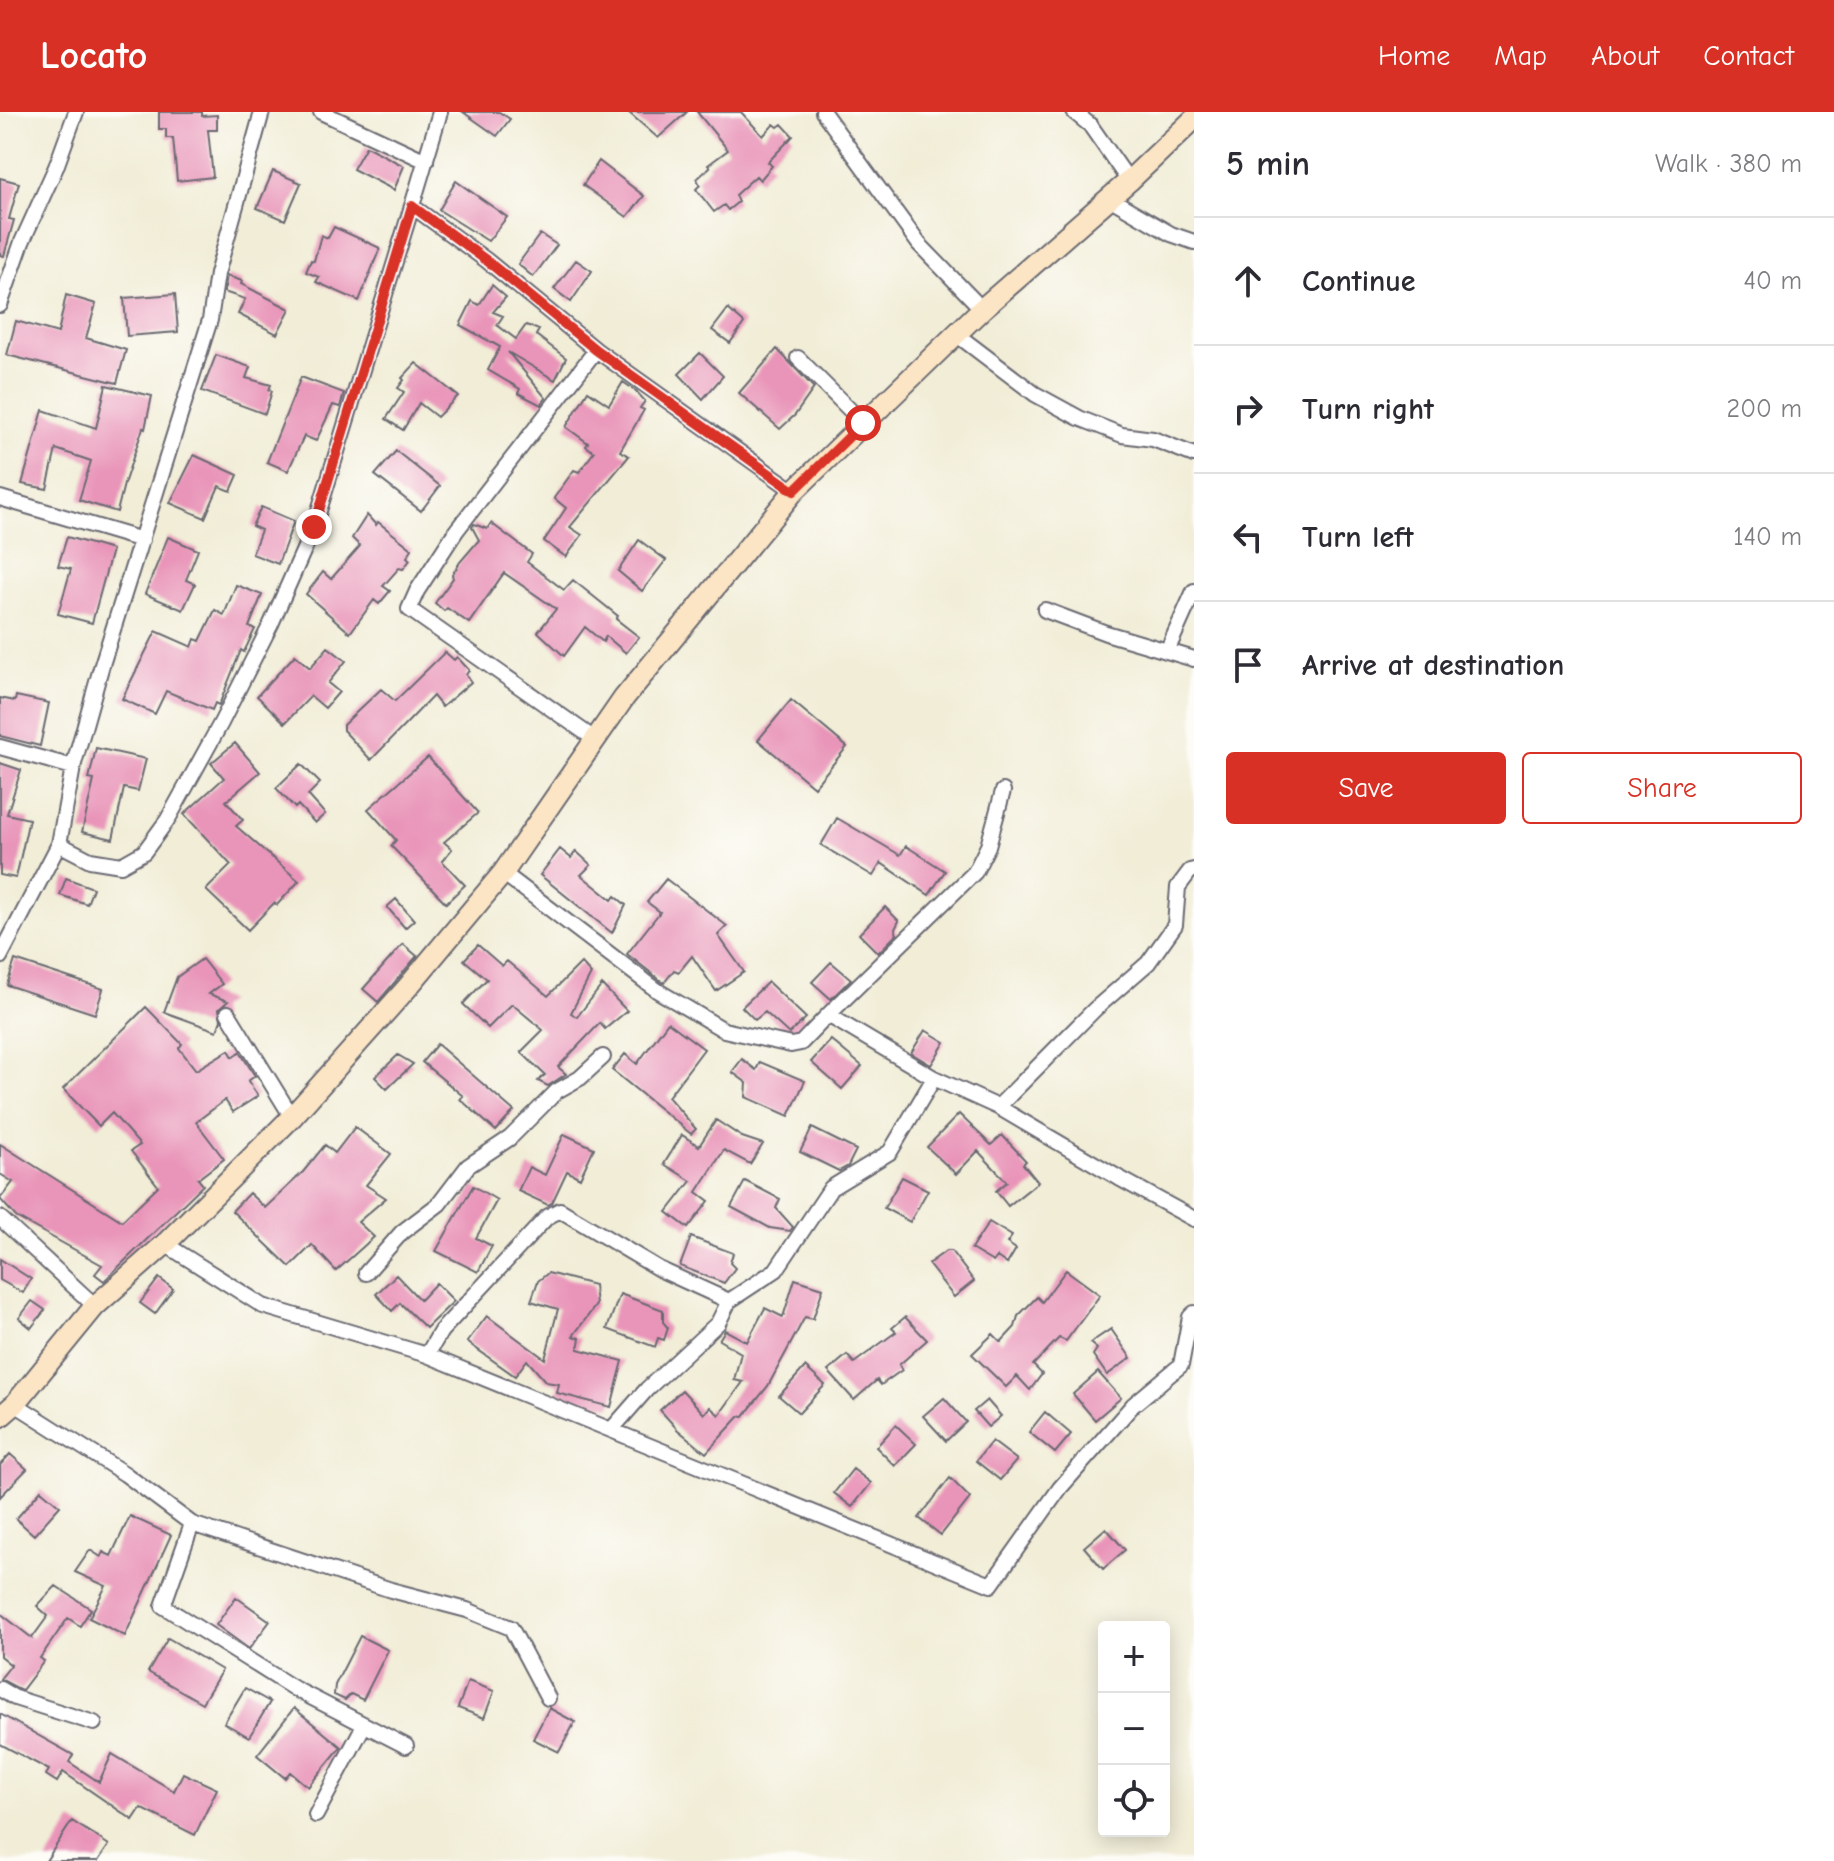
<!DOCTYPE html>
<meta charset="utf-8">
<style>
:root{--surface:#fff;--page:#f2f2f3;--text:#2b2b33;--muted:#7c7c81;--line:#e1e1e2;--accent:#d93025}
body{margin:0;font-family:"Comic Neue",sans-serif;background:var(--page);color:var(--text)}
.controls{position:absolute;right:24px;bottom:24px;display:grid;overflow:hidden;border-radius:8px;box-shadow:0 4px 20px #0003}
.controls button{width:72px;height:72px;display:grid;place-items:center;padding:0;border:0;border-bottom:2px solid var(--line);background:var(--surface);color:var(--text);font:40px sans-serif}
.stop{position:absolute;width:24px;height:24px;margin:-18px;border:6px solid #d93025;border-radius:50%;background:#fff}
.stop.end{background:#d93025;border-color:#fff;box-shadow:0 2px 8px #0008}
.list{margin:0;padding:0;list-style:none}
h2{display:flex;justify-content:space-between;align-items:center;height:104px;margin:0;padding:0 32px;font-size:34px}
h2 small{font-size:26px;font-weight:400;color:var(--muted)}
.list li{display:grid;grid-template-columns:52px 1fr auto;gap:24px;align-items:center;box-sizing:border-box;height:128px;padding:0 32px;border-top:2px solid var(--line)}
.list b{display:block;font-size:30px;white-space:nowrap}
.list em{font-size:26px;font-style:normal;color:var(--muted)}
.actions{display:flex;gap:16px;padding:24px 32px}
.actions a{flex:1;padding:18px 0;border:2px solid var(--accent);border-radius:8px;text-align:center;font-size:28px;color:var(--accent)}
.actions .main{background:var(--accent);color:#fff}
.icon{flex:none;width:44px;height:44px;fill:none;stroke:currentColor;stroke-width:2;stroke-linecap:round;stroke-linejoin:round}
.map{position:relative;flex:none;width:1194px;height:1749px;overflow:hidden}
header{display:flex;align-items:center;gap:48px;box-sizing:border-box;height:112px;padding:0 40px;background:var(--accent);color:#fff}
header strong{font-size:38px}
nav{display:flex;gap:44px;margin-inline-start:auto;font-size:28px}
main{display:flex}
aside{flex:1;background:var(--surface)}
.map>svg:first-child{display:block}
.building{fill:#e995b9}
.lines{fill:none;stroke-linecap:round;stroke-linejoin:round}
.street-casing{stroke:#6a6972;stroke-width:18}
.secondary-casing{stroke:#6a6972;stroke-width:24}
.street{stroke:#fff;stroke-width:14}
.secondary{stroke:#fce5c4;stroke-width:20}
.route{stroke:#d93025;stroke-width:10}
</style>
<header>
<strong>Locato</strong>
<nav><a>Home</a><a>Map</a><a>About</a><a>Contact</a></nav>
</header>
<main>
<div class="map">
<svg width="1194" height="1749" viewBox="0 0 1194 1749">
<rect width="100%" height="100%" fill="#fdfcf7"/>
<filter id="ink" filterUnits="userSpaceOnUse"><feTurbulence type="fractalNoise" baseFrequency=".0125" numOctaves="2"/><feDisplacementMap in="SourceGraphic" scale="16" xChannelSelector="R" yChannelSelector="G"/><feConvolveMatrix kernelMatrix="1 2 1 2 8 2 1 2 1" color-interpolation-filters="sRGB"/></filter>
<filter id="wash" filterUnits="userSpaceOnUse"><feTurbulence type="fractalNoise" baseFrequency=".006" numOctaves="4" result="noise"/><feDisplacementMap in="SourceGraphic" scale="32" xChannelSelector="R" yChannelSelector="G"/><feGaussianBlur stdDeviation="1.8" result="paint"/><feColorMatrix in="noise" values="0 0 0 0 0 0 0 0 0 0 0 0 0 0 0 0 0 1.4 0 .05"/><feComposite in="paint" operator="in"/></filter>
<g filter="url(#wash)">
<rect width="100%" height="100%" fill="#f1edd7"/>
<g id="blocks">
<path class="building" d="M159 0H202V4L217 3V18H208L213 65 177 69 173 26H166V17H159Z
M463 0H499L510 7 497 24Z
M628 0H687L658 26Z
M697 0H741L763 24 774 12 778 15 782 12 793 24 768 50 772 54 760 68 756 64 735 83 738 90 728 98 724 93 714 100 696 77 700 73 697 67 710 55 708 53 728 38Z
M366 34 404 54 394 78 353 57Z
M599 49 644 84 627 105 583 73Z
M273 59 301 71 285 108 257 96Z
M0 66 19 71 9 107 14 108 4 144 0 143Z
M456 69 507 105 488 129 439 98Z
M334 115 380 136 359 189 316 170 319 165 306 160 311 148 314 149 321 123 328 126Z
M540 122 557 133 533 165 518 152Z
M576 148 592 159 571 190 554 177Z
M227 164 242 169 241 172 290 197 277 222 238 202 245 187 224 180Z
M492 173 506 185 493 200 503 204 497 213 516 227 526 213 539 218 536 223 566 246 555 268 508 240 546 286 541 293 518 281 520 277 488 258 500 235 460 213 472 189 479 193Z
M175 182 178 220 127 224 124 186Z
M66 183 96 192 86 226 126 238 117 271 7 243 16 209 58 221Z
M728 197 744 211 730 231 712 218Z
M777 237 814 276 795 303 780 317 739 281Z
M700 241 723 264 703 287 679 262Z
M216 243 250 255 246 266 271 273 269 278 272 279 265 302 202 279Z
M416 251 458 284 437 305 419 291 403 318 386 307 404 280 398 276 404 268 402 266Z
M301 265 344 281 340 295 333 293 316 329 304 324 288 359 267 350Z
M623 270 636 279 645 289 640 296 644 298 620 339 629 344 570 415 582 423 566 445 544 429 566 396 554 386 574 358 579 360 594 340 586 334 588 331 566 315 588 279 609 293Z
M106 273 152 284 145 317 143 316 124 372 117 400 79 388 91 349 56 337 47 377 22 372 43 298 96 316Z
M396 339 440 374 421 399 375 363Z
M194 343 238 363 231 379 219 374 205 406 170 391Z
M261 395 294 409 278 452 252 442 261 418 252 414Z
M367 403 376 413 378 410 412 437 407 445 410 448 403 457 399 456 383 474 390 479 379 492 374 488 350 521 306 482 323 460 331 467 360 434 352 426Z
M491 411 532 442 527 450 564 478 573 468 618 504 616 507 639 525 626 541 606 524 603 530 585 515 564 544 538 520 556 497 504 461 469 511 447 496 444 499 435 491 453 466 452 463 460 450 479 428 472 415 474 412 487 417Z
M67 425 112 438 92 511 58 502 71 457 58 454Z
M168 425 198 438 186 468 195 472 183 498 145 482Z
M639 428 666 448 642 479 618 459Z
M236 473 262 483 249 515 255 517 244 540 241 538 219 593 215 591 212 598 166 579 155 602 122 587 156 519 192 535 195 527 200 529 215 498 224 503Z
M328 535 346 549 328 571 339 580 325 596 311 584 285 611 257 584 295 543 310 556Z
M445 540 454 548 457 545 469 558 466 563 471 570 442 595 433 584 371 648 343 618V613L381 577 395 589Z
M16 584 49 591 40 634 0 624V586L15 589Z
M791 588 847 635 814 675 758 628Z
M235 631 260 660 226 689 243 708 236 714 299 769 277 793 274 791 248 818 206 778 231 753 184 702 224 666 211 651Z
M96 636 146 647 138 679 124 676 113 727 82 720 94 668 89 667Z
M428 645 478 701 444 730 452 737 442 749 465 773 446 791 391 734 396 728 368 697Z
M0 651 21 658 7 702 29 707 16 766 0 763Z
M301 652 320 671 308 683 325 702 315 711 298 693 295 696 276 676Z
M837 706 900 743 906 734 945 759 929 783 881 751 873 764 821 733Z
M560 737 571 746 576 739 591 753 581 763 612 788 615 784 626 793 612 821 540 763Z
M66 766 93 776 87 792 60 783Z
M666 767 727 814 718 823 744 860 716 879 692 844 679 860 674 858 664 871 627 842 660 800 647 790Z
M396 787 414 808 405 816 387 795Z
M885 795 899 809 895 817 897 822 878 841 859 822Z
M403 832 417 844 378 890 363 877Z
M478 833 502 854 507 849 548 884 581 851 591 862 571 901 577 905 602 873 627 899 605 917 600 911 558 955 566 962 548 974 538 969 545 963 521 940 543 918 512 892 488 916 463 892 487 867 464 848Z
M202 847 222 872 209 882 228 889 219 897 221 908 217 919 164 900 177 865Z
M15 848 103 877 95 902 7 873Z
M831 850 851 867 831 887 812 870Z
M768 870 806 906 789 922 765 900 755 908 742 895Z
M146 895 182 932 179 936 196 958 229 938 233 945 240 940 255 964 248 969 258 984 233 1000 225 988 196 1010 224 1047 198 1067 203 1073 104 1169 95 1162 102 1153 16 1105 0 1087 13 1070 0 1062V1032L122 1109 158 1074 131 1039 140 1033 112 1001 99 1014 63 977Z
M668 910 704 937 668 985 696 1017 691 1022 612 958 625 942 637 952Z
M925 918 945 930 931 953 911 941Z
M831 928 862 954 842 977 811 950Z
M437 932 514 999 496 1019 460 987 463 984 422 950Z
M398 943 413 952 387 977 375 965Z
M742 947 756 958 760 950 805 969 789 1004 746 985 747 971 732 960Z
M959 1002 991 1033 1002 1023 1026 1049 1023 1052 1038 1070 1008 1094 996 1079 1007 1070 978 1039 956 1062 927 1035Z
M716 1008 742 1025 763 1032 750 1052 724 1038 697 1080 709 1089 688 1116 667 1100 691 1069 664 1052 682 1023 699 1034Z
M355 1015 391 1042 366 1073 386 1086 358 1110 374 1125 336 1159 312 1133 290 1155 232 1099 249 1081 265 1096 303 1060 325 1033 335 1041Z
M812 1016 856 1038 848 1054 839 1059 800 1040Z
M564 1022 594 1036 580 1066 567 1059 552 1091 548 1093 518 1079 529 1055 545 1063Z
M902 1065 928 1078 910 1110 884 1096Z
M745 1069 780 1087 776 1096 793 1115 790 1119 770 1116 731 1095Z
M473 1074 497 1088 476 1126 492 1134 478 1160 436 1139Z
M989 1110 1012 1124 1007 1131 1016 1137 1007 1152 997 1145 993 1150 971 1137Z
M691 1125 733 1141 730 1151 735 1156 724 1171 680 1154Z
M946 1139H951L974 1169 954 1185 928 1152Z
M0 1147 31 1167 23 1181 0 1168Z
M1066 1158 1100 1183 1066 1229 1059 1226 1033 1253 1042 1262 1030 1278 1017 1264 1006 1275 972 1242 993 1222 1001 1230 1015 1215 1018 1204 1037 1185 1042 1190Z
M548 1161 594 1173 596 1193 573 1224 580 1226 578 1237 623 1249 611 1295 557 1281 559 1272 546 1270 527 1248 515 1264 467 1230 487 1204 545 1247 558 1197 531 1189 538 1169Z
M396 1163 420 1188 436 1171 454 1189 426 1216 400 1191 392 1199 376 1182Z
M159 1166 173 1177 155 1202 140 1191Z
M795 1167 823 1176 813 1207 805 1205 768 1274 743 1305 740 1304 706 1341 678 1318 660 1298 682 1278 704 1302 710 1295 719 1303 743 1270 734 1268 741 1241 719 1228 725 1218 747 1230 765 1196 783 1205Z
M620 1182 663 1198V1210L668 1216 664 1228 658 1226 655 1235 607 1217Z
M32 1189 45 1198 31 1216 19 1206Z
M905 1205 927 1228 899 1253 902 1258 881 1273 877 1268 854 1288 828 1259 847 1243 854 1251 896 1220 892 1216Z
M1111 1217 1131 1246 1107 1263 1093 1243 1097 1237 1090 1231Z
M805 1255 825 1273 799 1301 779 1284Z
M1098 1260 1121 1286 1095 1308 1073 1282Z
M944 1286 966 1310 946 1329 923 1304Z
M987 1288 1001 1304 988 1315 974 1299Z
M1045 1300 1071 1322 1055 1341 1029 1320Z
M896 1313 916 1332 895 1354 876 1335Z
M992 1329 1017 1348 1000 1368 976 1349Z
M10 1342 27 1357 0 1385V1353Z
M853 1357 871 1371 852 1395 834 1381Z
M950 1366 970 1386 941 1423 919 1406Z
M41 1378 60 1394 34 1423 16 1407Z
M130 1404 171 1423 125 1524 89 1506 106 1474 75 1460 90 1438 101 1445 103 1440 111 1444Z
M1106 1416 1125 1438 1103 1457 1084 1435Z
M56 1474 91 1497 80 1514 68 1506 40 1546 44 1549 22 1578 19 1577 0 1567 11 1553 0 1544V1501L32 1526 48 1504 37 1494Z
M236 1485 270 1509 249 1537 216 1513Z
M360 1524 388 1538 363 1588 351 1582 345 1588 334 1583 335 1573Z
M168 1526 222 1558 202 1591 148 1560Z
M468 1569 494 1579 484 1606 458 1596Z
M245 1576 270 1590 249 1625 224 1611Z
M294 1596 341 1635 308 1675 290 1660 285 1666 257 1643Z
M549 1596 575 1610 559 1640 533 1627Z
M0 1602 73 1643 69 1650 99 1670 112 1642 174 1679 183 1661 217 1677 195 1723 141 1696 133 1708 63 1660 57 1670 46 1663 49 1658 0 1632Z
M72 1709 109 1733 98 1749H46Z"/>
</g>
</g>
<g filter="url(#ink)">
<use href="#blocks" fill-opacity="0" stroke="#6a6972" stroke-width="2"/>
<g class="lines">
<defs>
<path id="street" d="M321 0 426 49
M823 0 919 132 982 197
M1074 0 1090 13 1129 69
M1109 86 1171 122 1194 130
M412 94 440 0
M0 193 22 130 56 55 76 0
M956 222 1035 282 1079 306 1122 323 1153 327 1194 343
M798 246 863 311
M0 386 142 428
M1045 498 1106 521 1194 547
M1168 537 1194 479
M593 626 409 497 417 479 456 419 596 238
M0 635 73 655
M59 732 90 748 121 753 144 740 168 707 221 611 271 512 314 415 412 94 486 148 596 238 794 379
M503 761 658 879 724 918 791 933 801 931 828 903 934 966 998 995 1095 897 1148 851 1175 813 1178 775 1190 759 1194 758
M0 845 59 732 73 655 101 556 210 208 217 162 262 0
M228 901 292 1005
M828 903 975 760 988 734 1003 679
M998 995 1119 1066 1194 1107
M0 1106 95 1194
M165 1132 263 1194 427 1243 991 1473 1060 1376 1133 1293 1181 1253 1190 1205 1194 1201
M366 1161 402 1120 439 1092 468 1054 510 1026 557 979 580 966 603 945
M427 1243 441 1219 547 1105 560 1098 659 1157 729 1189
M15 1292 125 1362 192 1412 163 1494 295 1577 406 1634
M612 1317 647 1277 718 1211 729 1189 776 1158 831 1076 890 1040 934 966
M192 1412 391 1478 467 1498 511 1516 548 1586
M0 1577 15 1586 94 1611
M316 1703 364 1613"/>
<path id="secondary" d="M0 1305 15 1292 95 1194 165 1132 292 1005 407 876 503 761 624 586 794 379 982 197 1129 69 1194 7"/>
</defs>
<use href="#street" class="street-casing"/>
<use href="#secondary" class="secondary-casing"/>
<use href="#street" class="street"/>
<use href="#secondary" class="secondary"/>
</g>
</g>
<g class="lines" filter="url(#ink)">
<path class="route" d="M314 415 412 94 486 148 596 238 794 379 863 311"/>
</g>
</svg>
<div class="controls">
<button>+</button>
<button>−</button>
<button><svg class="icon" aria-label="locate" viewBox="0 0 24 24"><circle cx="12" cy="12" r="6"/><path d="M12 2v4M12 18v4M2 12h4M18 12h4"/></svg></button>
</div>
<div class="stop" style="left:863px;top:311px"></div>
<div class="stop end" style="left:314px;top:415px"></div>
</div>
<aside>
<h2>5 min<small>Walk · 380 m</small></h2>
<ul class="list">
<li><svg class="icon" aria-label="ahead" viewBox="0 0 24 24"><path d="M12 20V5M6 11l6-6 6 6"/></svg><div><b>Continue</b></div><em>40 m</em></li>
<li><svg class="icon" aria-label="right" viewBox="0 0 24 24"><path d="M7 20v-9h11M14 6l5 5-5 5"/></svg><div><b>Turn right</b></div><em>200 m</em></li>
<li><svg class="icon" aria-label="left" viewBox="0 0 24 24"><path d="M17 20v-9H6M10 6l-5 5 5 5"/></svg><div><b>Turn left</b></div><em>140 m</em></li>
<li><svg class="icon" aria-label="arrive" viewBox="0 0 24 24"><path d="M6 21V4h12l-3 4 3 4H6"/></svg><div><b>Arrive at destination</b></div></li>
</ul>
<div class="actions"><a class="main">Save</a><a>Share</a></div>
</aside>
</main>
